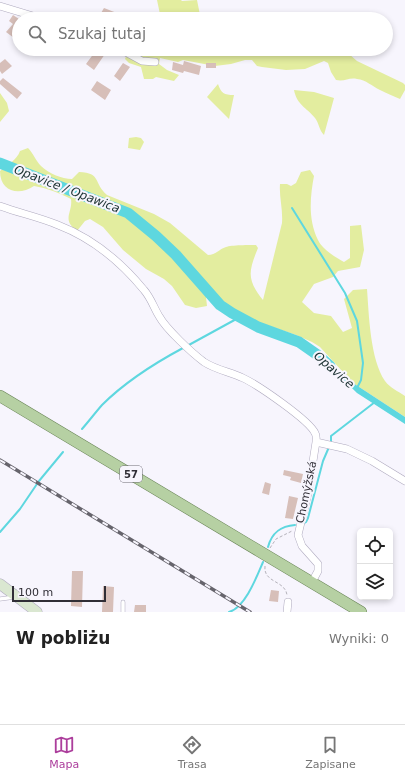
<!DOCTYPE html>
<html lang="pl">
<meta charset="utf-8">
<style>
:root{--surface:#fff;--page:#f2f2f2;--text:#222;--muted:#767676;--line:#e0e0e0;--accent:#ac3e9c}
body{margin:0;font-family:"DejaVu Sans",sans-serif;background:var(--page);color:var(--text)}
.controls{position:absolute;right:12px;bottom:12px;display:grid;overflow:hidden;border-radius:6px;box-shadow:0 2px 6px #0003}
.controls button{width:36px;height:36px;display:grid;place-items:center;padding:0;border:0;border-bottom:1px solid var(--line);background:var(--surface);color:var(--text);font:20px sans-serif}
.scale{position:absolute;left:12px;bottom:10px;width:94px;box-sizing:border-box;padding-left:4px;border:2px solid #302e36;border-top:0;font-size:11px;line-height:14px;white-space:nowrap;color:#302e36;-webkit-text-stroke:3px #f7f5fd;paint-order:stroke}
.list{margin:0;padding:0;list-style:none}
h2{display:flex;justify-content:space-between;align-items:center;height:52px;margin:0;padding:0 16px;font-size:17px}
h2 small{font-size:13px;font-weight:400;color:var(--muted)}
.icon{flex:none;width:22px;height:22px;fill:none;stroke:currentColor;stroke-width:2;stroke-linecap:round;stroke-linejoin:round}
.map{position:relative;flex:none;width:405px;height:612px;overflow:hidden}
.search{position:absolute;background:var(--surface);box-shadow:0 2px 6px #0003;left:12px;right:12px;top:12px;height:44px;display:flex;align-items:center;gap:10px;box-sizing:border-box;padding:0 14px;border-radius:22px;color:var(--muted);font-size:15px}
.sheet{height:112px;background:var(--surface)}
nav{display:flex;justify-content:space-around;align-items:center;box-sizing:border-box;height:56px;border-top:1px solid var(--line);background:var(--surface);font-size:11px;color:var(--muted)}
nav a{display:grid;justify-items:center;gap:2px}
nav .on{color:var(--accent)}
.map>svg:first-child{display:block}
.green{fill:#e3ed9f}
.water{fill:#5ed7df}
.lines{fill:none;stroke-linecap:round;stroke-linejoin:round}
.stream{stroke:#5ed7df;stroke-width:2}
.river{stroke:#5ed7df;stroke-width:11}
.building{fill:#d7bfb9}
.service-casing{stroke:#afaabf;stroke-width:4.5}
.minor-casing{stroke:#afaabf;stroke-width:8}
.secondary-casing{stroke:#afaabf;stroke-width:11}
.primary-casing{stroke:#678255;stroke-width:12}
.path{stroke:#b4b2ba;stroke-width:1;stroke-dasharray:3 2;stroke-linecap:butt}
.service{stroke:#fff;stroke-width:3.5}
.minor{stroke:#fff;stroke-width:7}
.secondary{stroke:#dae7d1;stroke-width:10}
.primary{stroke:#b6d0a3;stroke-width:11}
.rail-casing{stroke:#66646c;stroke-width:3.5}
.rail{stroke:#f7f5fd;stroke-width:2;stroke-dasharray:6;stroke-linecap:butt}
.labels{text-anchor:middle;stroke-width:4;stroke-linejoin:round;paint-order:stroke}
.shield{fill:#f7f5fd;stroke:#6c6a72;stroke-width:1}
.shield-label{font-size:10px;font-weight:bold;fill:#302e36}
.street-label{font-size:11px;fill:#302e36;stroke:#f7f5fd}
.water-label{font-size:12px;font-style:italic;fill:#1a3031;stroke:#f7f5fd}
</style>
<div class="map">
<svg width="405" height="612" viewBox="0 0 405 612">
<rect width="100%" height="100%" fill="#f7f5fd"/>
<path class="green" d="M157 0H181L182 1 197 0 200 15 207 19H161Z
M129 49H233L236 51 237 49H289L306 54H313L328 52 349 54 357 61 403 83 405 85V90L400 99C393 96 386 93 380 90 372 86 366 80 357 79 349 77 345 82 336 80L331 72 328 63 324 61 305 69 286 70 262 67 257 66 252 60H245L231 64 215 66 183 60 178 62 160 58 159 64 167 70 179 75 174 81 156 77 153 79H144L141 67 129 63 125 59Z
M218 84C221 93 224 95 234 95L229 119 207 97Z
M294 90 314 92 334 98 324 135C319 130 319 123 315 118 306 107 297 105 294 90Z
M0 93 7 103 9 111 0 122Z
M136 137 141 138 144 142 140 150 128 148 129 138Z
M28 148C33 153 36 161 41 166 48 173 62 179 72 179L79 172C102 173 93 183 107 195L154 214 170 223 208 255C216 255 219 249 226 247 231 245 250 245 256 245L258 248C248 272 247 280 263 300L282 223C283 209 279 197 280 184H287L291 186 296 183 301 172 310 170 314 176C310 197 308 220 318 240 323 250 335 257 344 262L350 258V226L361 225 364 250 360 267 338 271 333 277 314 284 302 302 314 313 331 316 343 332 352 328 344 299 353 290 367 289C369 315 370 359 385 381 390 388 398 391 405 396V417L353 383 320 347 312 342 296 335 267 325 254 327 227 314 206 297 207 306 196 308 185 305 172 286 164 279 146 269 123 250 103 227 90 219 85 221 77 231C61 219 73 213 71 199 59 193 47 188 34 186 19 196 0 192 0 171 7 165 17 160 20 151Z"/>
<path class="water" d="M319 356 353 383 405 417V424L357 393Z"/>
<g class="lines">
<path class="stream" d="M292 208 345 293 357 321 363 363 361 380 357 388
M187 346 240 317
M82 429C89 421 95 413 102 405 125 382 155 363 183 348
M331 442V436L375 402
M303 524 306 522 308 518 323 461 329 447
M0 532 20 509 39 481 63 452
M268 547C272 532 281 526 295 525
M229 612C245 608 257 576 263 562"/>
<path class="river" d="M0 163 128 213 156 236 176 255 220 305 232 313 258 327 299 342 319 356 330 366"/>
</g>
<path class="building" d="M104 8 122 15 120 19H113L101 13Z
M13 15 19 19V33L14 38 6 32 13 24 9 21Z
M97 49 105 54 94 70 86 64Z
M5 59 12 66 2 74 0 71V63Z
M184 61 201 66 199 75 184 71 183 73 172 70 173 62 183 65Z
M123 63 130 67 120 81 114 76Z
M206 63H216V68H206Z
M3 78 22 93 17 99 0 84V81Z
M97 81 111 90 105 100 91 90Z
M284 470 303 474 301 483 290 480 291 477 283 475Z
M265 482 271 484 269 495 262 493Z
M289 496 298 498 293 519 285 518Z
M72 571H83L82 607 71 606Z
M103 586 114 587 113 612H102Z
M271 590 279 591 278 602 269 601Z
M135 605H146V612H134Z"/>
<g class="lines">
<defs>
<path id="service" d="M0 599 15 597
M123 612V602"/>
<path id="minor" d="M0 6 43 19
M120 49 142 61 155 62
M0 206C19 213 39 217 58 225 92 238 121 262 144 290 151 298 154 308 159 316 166 329 192 353 204 362 216 370 231 372 243 378 258 385 309 420 315 433 317 436 316 439 316 442L308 493 298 535 302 546 318 564V571L312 582
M316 442 347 449 372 461 405 481
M287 612 288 602"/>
<path id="secondary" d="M0 584 37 612"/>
<path id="primary" d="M0 396 361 612"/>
</defs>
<use href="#service" class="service-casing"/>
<use href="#minor" class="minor-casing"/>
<use href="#secondary" class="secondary-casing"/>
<use href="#primary" class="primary-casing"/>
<path class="path" d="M270 548 276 539 292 531
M265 566C263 583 285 580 287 595"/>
<use href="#service" class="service"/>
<use href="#minor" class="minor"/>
<use href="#secondary" class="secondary"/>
<use href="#primary" class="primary"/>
<defs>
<path id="rail" d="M0 460 250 612"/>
</defs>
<use href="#rail" class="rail-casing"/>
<use href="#rail" class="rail"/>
</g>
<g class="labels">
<rect class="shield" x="120" y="466" width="22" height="16" rx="3"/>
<g class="shield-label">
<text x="131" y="478">57</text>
</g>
<g class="street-label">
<text transform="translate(306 492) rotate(-78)" y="4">Chomýžská</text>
</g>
<g class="water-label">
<text transform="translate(67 189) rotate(21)" y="4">Opavice / Opawica</text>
<text transform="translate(334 370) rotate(41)" y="4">Opavice</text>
</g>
</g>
</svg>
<div class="controls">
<button><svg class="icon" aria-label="locate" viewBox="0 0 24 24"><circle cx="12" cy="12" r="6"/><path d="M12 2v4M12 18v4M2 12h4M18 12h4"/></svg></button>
<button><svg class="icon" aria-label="layers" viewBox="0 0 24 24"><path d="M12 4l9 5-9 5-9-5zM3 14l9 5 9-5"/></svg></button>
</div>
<div class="scale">100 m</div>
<div class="search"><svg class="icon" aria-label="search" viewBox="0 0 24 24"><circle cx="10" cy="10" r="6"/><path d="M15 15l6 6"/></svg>Szukaj tutaj</div>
</div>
<section class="sheet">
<h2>W pobliżu<small>Wyniki: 0</small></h2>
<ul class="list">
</ul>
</section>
<nav>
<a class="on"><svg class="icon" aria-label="map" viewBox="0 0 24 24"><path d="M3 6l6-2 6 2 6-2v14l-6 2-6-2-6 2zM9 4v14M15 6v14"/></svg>Mapa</a>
<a><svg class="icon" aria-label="directions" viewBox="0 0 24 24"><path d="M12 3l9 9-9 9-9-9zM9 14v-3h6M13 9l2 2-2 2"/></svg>Trasa</a>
<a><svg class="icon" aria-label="saved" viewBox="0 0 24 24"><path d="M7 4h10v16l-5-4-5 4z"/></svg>Zapisane</a>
</nav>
